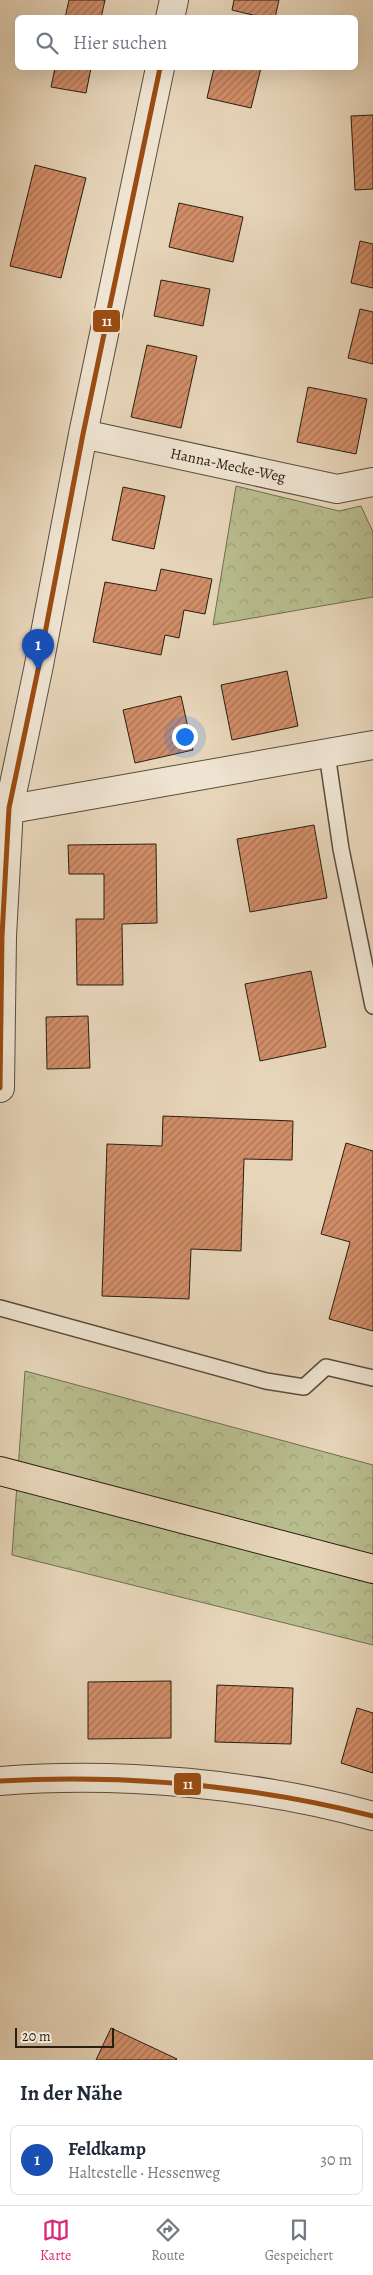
<!DOCTYPE html>
<html lang="de">
<meta charset="utf-8">
<style>
:root{--surface:#fff;--page:#f6f6f7;--text:#1f2937;--muted:#747a83;--line:#e0e1e3;--accent:#db2777}
body{margin:0;font-family:Alegreya,serif;background:var(--page);color:var(--text)}
.scale{position:absolute;left:15px;bottom:12px;width:99px;box-sizing:border-box;padding-left:5px;border:2px solid #281e12;border-top:0;font-size:14px;line-height:18px;white-space:nowrap;color:#281e12;-webkit-text-stroke:4px #efe4d2;paint-order:stroke}
.you{position:absolute;left:184px;top:736px;width:18px;height:18px;margin:-12px;border:4px solid #fff;border-radius:50%;background:#1a73e8;box-shadow:0 0 0 8px #1a73e833}
.badge{display:grid;place-items:center;width:32px;height:32px;border-radius:50%;background:var(--accent);color:#fff;font-size:16px;font-weight:700}
.pin{position:absolute;translate:-50% -41px;filter:drop-shadow(0 1px 2px #0008)}
.pin::after{content:'';position:absolute;top:26px;width:18px;height:15px;background:inherit;clip-path:polygon(0 0,100% 0,50% 100%)}
.list{margin:0;padding:0;list-style:none}
h2{display:flex;justify-content:space-between;align-items:center;height:65px;margin:0;padding:0 20px;font-size:21px}
h2 small{font-size:16px;font-weight:400;color:var(--muted)}
.list li{display:grid;grid-template-columns:32px 1fr auto;gap:15px;align-items:center;box-sizing:border-box;height:70px;margin:0 10px 10px;padding:0 10px;border:1px solid var(--line);border-radius:8px}
.list b{display:block;font-size:19px;white-space:nowrap}
.list p{margin:0;font-size:16px;white-space:nowrap;color:var(--muted)}
.list em{font-size:16px;font-style:normal;color:var(--muted)}
.icon{flex:none;width:28px;height:28px;fill:none;stroke:currentColor;stroke-width:2;stroke-linecap:round;stroke-linejoin:round}
.map{position:relative;flex:none;width:373px;height:2060px;overflow:hidden}
.search{position:absolute;background:var(--surface);box-shadow:0 5px 20px #0002;left:15px;right:15px;top:15px;height:55px;display:flex;align-items:center;gap:12px;box-sizing:border-box;padding:0 18px;border-radius:8px;color:var(--muted);font-size:19px}
.sheet{height:145px;background:var(--surface)}
nav{display:flex;justify-content:space-around;align-items:center;box-sizing:border-box;height:70px;border-top:1px solid var(--line);background:var(--surface);font-size:14px;color:var(--muted)}
nav a{display:grid;justify-items:center;gap:2px}
nav .on{color:var(--accent)}
.map>svg:first-child{display:block}
.forest{fill:url(#forest-crowns);stroke:#706e50}
.building{fill:url(#building-hatch);stroke:#281e12}
.lines{fill:none;stroke-linecap:round;stroke-linejoin:round}
.lane-casing{stroke:#584c3c;stroke-width:18}
.street-casing{stroke:#584c3c;stroke-width:30}
.primary-casing{stroke:#281e12;stroke-width:30}
.lane{stroke:#efe4d2;stroke-width:15}
.street{stroke:#efe4d2;stroke-width:28}
.primary{stroke:#e7d5b9;stroke-width:28}
.bus-1-casing{stroke:#efe4d2;stroke-width:9}
.bus-1{stroke:#9b4d11;stroke-width:5}
.labels{text-anchor:middle;stroke-width:5;stroke-linejoin:round;paint-order:stroke}
.street-label{font-size:15px;fill:#281e12;stroke:#efe4d2}
.line-badge{stroke:#efe4d2;stroke-width:2}
.badge-label{font-size:14px;text-anchor:middle;font-weight:bold;fill:#fff}
</style>
<div class="map">
<svg width="373" height="2060" viewBox="0 0 373 2060">
<defs>
<pattern id="forest-crowns" width="20" height="18" patternUnits="userSpaceOnUse" patternTransform="scale(1.25)"><rect width="20" height="18" fill="#b8bd8e"/><path d="M2 6a3 3 0 1 1 6 0M12 15a3 3 0 1 1 6 0" fill="none" stroke="#9ea279"/></pattern>
<pattern id="building-hatch" width="6" height="6" patternUnits="userSpaceOnUse" patternTransform="scale(1.25)"><rect width="6" height="6" fill="#d28e69"/><path d="M-1 1l2-2M0 6l6-6M5 7l2-2" fill="none" stroke="#aa7355"/></pattern>
</defs>
<rect width="100%" height="100%" fill="#e7d5b9"/>
<filter id="stains"><feTurbulence type="fractalNoise" baseFrequency=".004" numOctaves="4"/><feColorMatrix values="0 0 0 0 .2 0 0 0 0 .09 0 0 0 0 .02 0 0 0 .5 -.17"/></filter>
<radialGradient id="worn" r=".72"><stop offset=".6" stop-color="#630" stop-opacity="0"/><stop offset="1" stop-color="#630" stop-opacity=".3"/></radialGradient>
<path class="forest" d="M236 486 339 511 361 506 373 532V597L213 625Z
M25 1371 373 1465V1645L12 1555Z"/>
<path class="building" d="M69 0H105L101 18H65Z
M234 0H279L275 18H265L232 10Z
M55 68H91L86 93 51 87Z
M214 68H261L251 108 207 98Z
M373 115V189L355 190 351 116Z
M35 165 86 178 61 278 10 266Z
M179 203 243 217 233 262 169 247Z
M360 241 373 244V288L351 283Z
M161 280 210 289 203 326 154 316Z
M360 309 373 312V364L348 358Z
M147 345 197 356 181 428 131 417Z
M308 387 367 399 356 454 297 442Z
M123 487 165 496 154 549 112 540Z
M161 569 212 579 205 614 184 610 179 638 165 635 161 655 93 642 105 582 156 591Z
M287 671 298 726 232 740 221 685Z
M181 696 193 750 135 763 123 710Z
M314 825 327 898 250 912 237 839Z
M156 844 157 923 122 924 123 985H77L76 919H104V874H69L68 845Z
M311 971 326 1047 260 1061 245 984Z
M88 1016 90 1068 47 1069 46 1017Z
M163 1116 293 1121 292 1160 244 1159 241 1251 191 1249 189 1299 102 1296 107 1144 162 1146Z
M346 1143 373 1151V1331L329 1319 350 1242 321 1234Z
M171 1681V1738L88 1739V1682Z
M217 1685 293 1688 291 1744 215 1742Z
M357 1708 373 1713V1773L341 1763Z
M111 2028 177 2059 176 2060H96Z"/>
<g class="lines">
<defs>
<path id="lane" d="M327 754 341 849 373 1006
M0 1308 266 1381 304 1387 326 1367 373 1378"/>
<path id="street" d="M170 18 174 0
M83 434 337 489 373 482
M0 811 373 745
M0 1088 2 936 9 808 38 670 83 434 160 68
M0 1781C119 1771 258 1784 373 1816"/>
<path id="primary" d="M0 1471 373 1569"/>
</defs>
<use href="#lane" class="lane-casing"/>
<use href="#street" class="street-casing"/>
<use href="#primary" class="primary-casing"/>
<use href="#lane" class="lane"/>
<use href="#street" class="street"/>
<use href="#primary" class="primary"/>
<defs>
<path id="bus-1" d="M0 1088 2 936 9 808 38 670 83 434 160 68
M0 1781C127 1774 250 1785 373 1816"/>
</defs>
<use href="#bus-1" class="bus-1-casing"/>
<use href="#bus-1" class="bus-1"/>
</g>
<g class="labels">
<g class="street-label">
<text transform="translate(228 465) rotate(12)" y="5">Hanna-Mecke-Weg</text>
</g>
</g>
<g class="line-badge">
<rect x="92" y="309" width="29" height="24" rx="5" fill="#9b4d11"/>
<rect x="173" y="1772" width="29" height="24" rx="5" fill="#9b4d11"/>
</g>
<g class="badge-label">
<text x="107" y="326">11</text>
<text x="188" y="1789">11</text>
</g>
<rect width="100%" height="100%" filter="url(#stains)"/>
<rect width="100%" height="100%" fill="url(#worn)"/>
</svg>
<div class="scale">20 m</div>
<div class="you"></div>
<div class="pin badge" style="left:38px;top:670px;background:#1a4fb4">1</div>
<div class="search"><svg class="icon" aria-label="search" viewBox="0 0 24 24"><circle cx="10" cy="10" r="6"/><path d="M15 15l6 6"/></svg>Hier suchen</div>
</div>
<section class="sheet">
<h2>In der Nähe<small></small></h2>
<ul class="list">
<li><span class="badge" style="background:#1a4fb4">1</span><div><b>Feldkamp</b><p>Haltestelle · Hessenweg</p></div><em>30 m</em></li>
</ul>
</section>
<nav>
<a class="on"><svg class="icon" aria-label="map" viewBox="0 0 24 24"><path d="M3 6l6-2 6 2 6-2v14l-6 2-6-2-6 2zM9 4v14M15 6v14"/></svg>Karte</a>
<a><svg class="icon" aria-label="directions" viewBox="0 0 24 24"><path d="M12 3l9 9-9 9-9-9zM9 14v-3h6M13 9l2 2-2 2"/></svg>Route</a>
<a><svg class="icon" aria-label="saved" viewBox="0 0 24 24"><path d="M7 4h10v16l-5-4-5 4z"/></svg>Gespeichert</a>
</nav>
